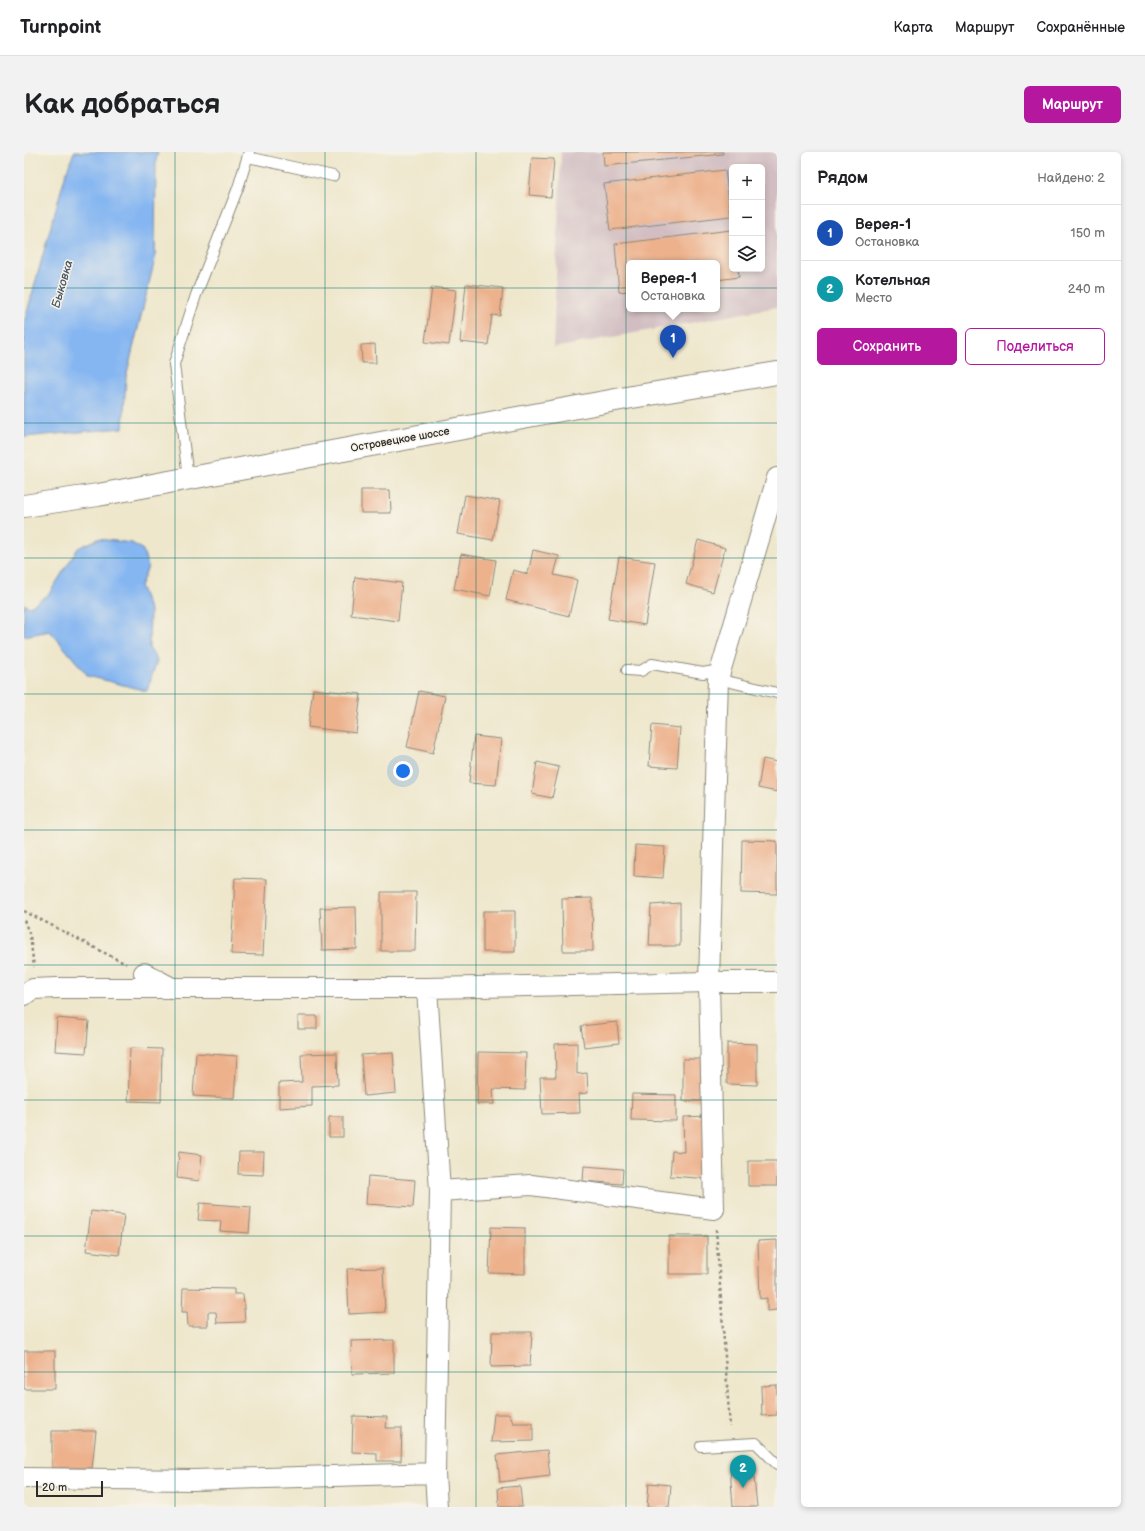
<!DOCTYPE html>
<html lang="ru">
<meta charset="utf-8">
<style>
:root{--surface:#fff;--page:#f2f2f2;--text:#202124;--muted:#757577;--line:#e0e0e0;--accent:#b5179e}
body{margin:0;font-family:"Balsamiq Sans",sans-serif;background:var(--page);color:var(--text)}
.controls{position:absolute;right:12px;top:12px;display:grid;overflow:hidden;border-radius:6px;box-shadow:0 2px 6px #0003}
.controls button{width:36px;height:36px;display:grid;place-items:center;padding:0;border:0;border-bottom:1px solid var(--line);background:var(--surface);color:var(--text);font:20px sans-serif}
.scale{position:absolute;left:12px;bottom:10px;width:67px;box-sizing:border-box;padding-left:4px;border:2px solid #2b2b2b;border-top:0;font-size:11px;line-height:14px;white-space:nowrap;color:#2b2b2b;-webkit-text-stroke:3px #f7f3e8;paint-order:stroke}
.you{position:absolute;left:379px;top:619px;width:14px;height:14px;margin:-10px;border:3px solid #fff;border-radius:50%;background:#1a73e8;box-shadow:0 0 0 6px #1a73e833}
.badge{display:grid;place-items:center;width:26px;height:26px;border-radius:50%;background:var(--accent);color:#fff;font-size:13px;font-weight:700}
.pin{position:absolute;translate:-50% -33px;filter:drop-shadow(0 1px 2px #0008)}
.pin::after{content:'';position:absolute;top:21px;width:14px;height:12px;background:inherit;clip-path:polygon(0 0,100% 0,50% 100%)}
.popup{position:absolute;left:602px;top:108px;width:94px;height:52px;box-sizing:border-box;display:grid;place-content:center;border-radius:6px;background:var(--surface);filter:drop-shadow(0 1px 3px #0005);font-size:13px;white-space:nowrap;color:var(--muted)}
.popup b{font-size:15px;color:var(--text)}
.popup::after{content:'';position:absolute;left:50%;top:100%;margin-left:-8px;border:8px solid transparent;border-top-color:var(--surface)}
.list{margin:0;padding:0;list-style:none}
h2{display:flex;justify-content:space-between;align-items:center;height:52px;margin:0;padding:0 16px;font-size:17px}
h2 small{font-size:13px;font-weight:400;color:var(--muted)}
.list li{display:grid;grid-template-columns:26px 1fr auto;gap:12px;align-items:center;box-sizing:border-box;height:56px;padding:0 16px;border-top:1px solid var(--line)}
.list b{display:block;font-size:15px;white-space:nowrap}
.list p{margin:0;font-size:13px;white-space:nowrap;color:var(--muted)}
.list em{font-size:13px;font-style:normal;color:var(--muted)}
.actions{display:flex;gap:8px;padding:12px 16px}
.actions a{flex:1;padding:9px 0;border:1px solid var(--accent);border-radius:6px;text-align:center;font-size:14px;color:var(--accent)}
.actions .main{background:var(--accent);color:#fff}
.icon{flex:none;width:22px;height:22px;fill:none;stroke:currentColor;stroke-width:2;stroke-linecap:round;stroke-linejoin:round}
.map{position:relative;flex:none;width:753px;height:1355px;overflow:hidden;border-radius:6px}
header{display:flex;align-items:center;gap:24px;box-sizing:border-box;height:56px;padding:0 20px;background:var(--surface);border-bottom:1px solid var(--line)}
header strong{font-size:19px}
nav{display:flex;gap:22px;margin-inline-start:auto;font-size:14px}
.intro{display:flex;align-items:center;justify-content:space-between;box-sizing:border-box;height:96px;padding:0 24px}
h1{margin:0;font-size:28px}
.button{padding:10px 18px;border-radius:6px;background:var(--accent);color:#fff;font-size:14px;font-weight:700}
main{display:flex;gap:24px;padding:0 24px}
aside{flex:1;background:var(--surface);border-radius:6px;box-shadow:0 2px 6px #0003}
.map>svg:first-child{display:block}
.industrial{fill:#d2bec2;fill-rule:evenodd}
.water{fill:#85b6f1;stroke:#58708e}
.building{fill:#edb18c}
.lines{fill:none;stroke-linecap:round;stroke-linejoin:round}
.service-casing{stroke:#8c897c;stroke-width:12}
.minor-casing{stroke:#8c897c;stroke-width:22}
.secondary-casing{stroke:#8c897c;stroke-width:24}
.path{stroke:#8c897c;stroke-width:2.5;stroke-dasharray:3 3;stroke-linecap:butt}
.service{stroke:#fff;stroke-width:10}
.minor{stroke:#fff;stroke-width:20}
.secondary{stroke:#fff;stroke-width:22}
.grid{fill:none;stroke:#0f766e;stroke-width:1;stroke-opacity:0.55}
.labels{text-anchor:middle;stroke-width:3;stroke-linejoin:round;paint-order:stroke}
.street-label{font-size:11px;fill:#2b2b2b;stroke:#f7f3e8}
.water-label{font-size:12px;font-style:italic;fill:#465566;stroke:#f7f3e8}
</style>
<header>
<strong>Turnpoint</strong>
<nav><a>Карта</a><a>Маршрут</a><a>Сохранённые</a></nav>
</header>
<div class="intro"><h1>Как добраться</h1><a class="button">Маршрут</a></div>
<main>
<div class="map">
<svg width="753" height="1355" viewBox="0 0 753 1355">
<rect width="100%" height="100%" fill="#f7f3e8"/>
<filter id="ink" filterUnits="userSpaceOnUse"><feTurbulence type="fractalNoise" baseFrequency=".025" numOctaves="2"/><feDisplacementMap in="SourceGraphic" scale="8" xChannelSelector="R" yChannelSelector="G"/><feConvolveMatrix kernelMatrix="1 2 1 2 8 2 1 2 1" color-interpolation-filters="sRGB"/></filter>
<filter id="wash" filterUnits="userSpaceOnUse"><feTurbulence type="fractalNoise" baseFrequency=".012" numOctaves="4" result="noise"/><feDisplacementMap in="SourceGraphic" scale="16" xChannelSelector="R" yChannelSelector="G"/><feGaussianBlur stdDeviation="0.9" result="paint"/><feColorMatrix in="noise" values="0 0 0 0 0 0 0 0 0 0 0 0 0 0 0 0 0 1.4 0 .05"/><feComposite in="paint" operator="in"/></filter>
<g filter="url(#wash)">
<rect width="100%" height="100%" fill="#eee7cc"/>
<path class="industrial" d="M537 0H753V155L529 196ZM708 15H738V117H708ZM605 111H693V157H605Z"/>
<path class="water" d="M50 0H134L132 8 131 107 102 225 99 276 0 285V171L41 24Z
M74 387 108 391 119 398 124 415 116 434 126 459 125 496 133 508 123 539 64 524 26 479 0 484V452L6 455 25 442 54 396Z"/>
<g id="blocks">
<path class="building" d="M579 0H699V2L580 14Z
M508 6 530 7 527 45 505 43Z
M701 18 707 64 586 78 580 32Z
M707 78 708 117H714L715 125 693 128V111H605V139L595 140 591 92Z
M442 132 479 136 476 164 468 163 464 193 436 190Z
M408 135 432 138 425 193 401 190Z
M351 192 352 211H338L337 193Z
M337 338H366L367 361H337Z
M441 343 476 349 469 388 434 382Z
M674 388 701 396 689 440 662 432Z
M509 398 535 404 530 423 553 428 545 464 482 448 489 418 504 422Z
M437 402 472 408 466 444 430 437Z
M595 405 631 410 621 473 584 467Z
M331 425 378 431 374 469 327 463Z
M289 537 337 542 332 581 284 575Z
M395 539 421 544 409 601 383 595Z
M628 573 656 576 653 616 625 614Z
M450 584 477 587 472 633 445 631Z
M739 607 753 610V640L734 636Z
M513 610 535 615 528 646 508 642Z
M718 688 753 689V742L717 741Z
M611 693 641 695 639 726 610 724Z
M211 726 243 727 239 803 207 802Z
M357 740H392L391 799H357Z
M568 746 569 799H539L538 747Z
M656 751V794H625L627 753Z
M332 755 333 797 298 798 296 756Z
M459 759H491V800H459Z
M274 864H293V877H274Z
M33 866 65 869 62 901 31 899Z
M593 870 595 891 560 895 557 874Z
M553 891V922L563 921 564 941 555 942 556 961 518 962 516 925H532L531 892Z
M703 891 733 892V933L703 932Z
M106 896 138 897 137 950 104 949Z
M454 900 502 901 501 938 469 937 470 952H453Z
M172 901 213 904 210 946 169 944Z
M313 901 314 933 288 934V954L255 956V931L278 930 277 902Z
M369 901 372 941 340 944 337 903Z
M659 907H684V949H659Z
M608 942 652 943V969L607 968Z
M683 964 687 1027 646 1024 648 999 660 1000 659 965Z
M305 965H319V985H305Z
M155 1000 178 1003 175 1029 153 1026Z
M215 1000H240L239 1023 214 1022Z
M724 1009H753V1034H724Z
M560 1014 599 1017 598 1032 559 1029Z
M344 1024 391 1028 389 1055 342 1052Z
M176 1051 227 1055 225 1081 196 1079 197 1069 174 1068Z
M67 1059 100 1063 95 1103 62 1099Z
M467 1075 501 1076V1122L465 1121Z
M645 1084H683V1122H645Z
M753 1088V1158L743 1159V1146L736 1147 734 1089Z
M359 1116 361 1160 325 1162 323 1117Z
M159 1136 210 1137V1142H219L221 1170 193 1171 192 1160H184V1174H164L163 1160H158Z
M468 1180H508L506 1214 467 1215Z
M370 1188V1221L328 1222 327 1189Z
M0 1199H31V1237H0Z
M753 1233V1263L738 1264 737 1234Z
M470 1262H486L489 1271H509V1289L467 1290Z
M329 1264 363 1265 362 1276H378L377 1309H353V1301L328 1300Z
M28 1279H72L68 1316H28Z
M523 1298 526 1324 476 1330 473 1303Z
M729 1315 733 1355H709L706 1316Z
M625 1331 647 1333 645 1355H623Z
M496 1334 498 1355H475L474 1336Z"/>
</g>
</g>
<g filter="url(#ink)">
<use href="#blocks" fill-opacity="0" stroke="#8c897c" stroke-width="1"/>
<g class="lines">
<defs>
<path id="service" d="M224 5 309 24
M164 326 150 212 172 143 214 36 225 0
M603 518 617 519 628 512 679 521 696 518
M694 527 753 541
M677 1294 732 1291 753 1312"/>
<path id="minor" d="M120 821 148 836H403L685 830H753
M403 836 416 1039 411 1321 413 1355
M0 843 9 837 33 836H144
M416 1039 507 1033 690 1057 685 830 694 527 753 326
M0 1326 170 1328 411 1321"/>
<path id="secondary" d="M0 354 74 343 608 245 753 221"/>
</defs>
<use href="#service" class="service-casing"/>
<use href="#minor" class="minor-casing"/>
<use href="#secondary" class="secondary-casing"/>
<path class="path" d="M0 759 102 812
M0 768 6 784 10 815
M692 1077 706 1275"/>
<use href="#service" class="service"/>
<use href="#minor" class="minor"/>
<use href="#secondary" class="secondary"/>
</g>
</g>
<path class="grid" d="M151 0V1355M301 0V1355M452 0V1355M602 0V1355M0 136H753M0 271H753M0 406H753M0 542H753M0 678H753M0 813H753M0 948H753M0 1084H753M0 1220H753"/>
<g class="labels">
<g class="street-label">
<text transform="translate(376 287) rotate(-10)" y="4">Островецкое шоссе</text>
</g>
<g class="water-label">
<text transform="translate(38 132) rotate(-74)" y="4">Быковка</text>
</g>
</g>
</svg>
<div class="controls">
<button>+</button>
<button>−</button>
<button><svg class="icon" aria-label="layers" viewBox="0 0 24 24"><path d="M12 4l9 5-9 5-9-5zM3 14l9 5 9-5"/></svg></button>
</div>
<div class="scale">20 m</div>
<div class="you"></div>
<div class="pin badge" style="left:649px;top:206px;background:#1a4fb4">1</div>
<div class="popup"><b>Верея-1</b>Остановка</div>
<div class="pin badge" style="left:719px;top:1336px;background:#0f9aa8">2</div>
</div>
<aside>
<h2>Рядом<small>Найдено: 2</small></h2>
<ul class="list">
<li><span class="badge" style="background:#1a4fb4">1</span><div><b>Верея-1</b><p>Остановка</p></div><em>150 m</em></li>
<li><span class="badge" style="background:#0f9aa8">2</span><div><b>Котельная</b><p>Место</p></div><em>240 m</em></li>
</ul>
<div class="actions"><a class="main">Сохранить</a><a>Поделиться</a></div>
</aside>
</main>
